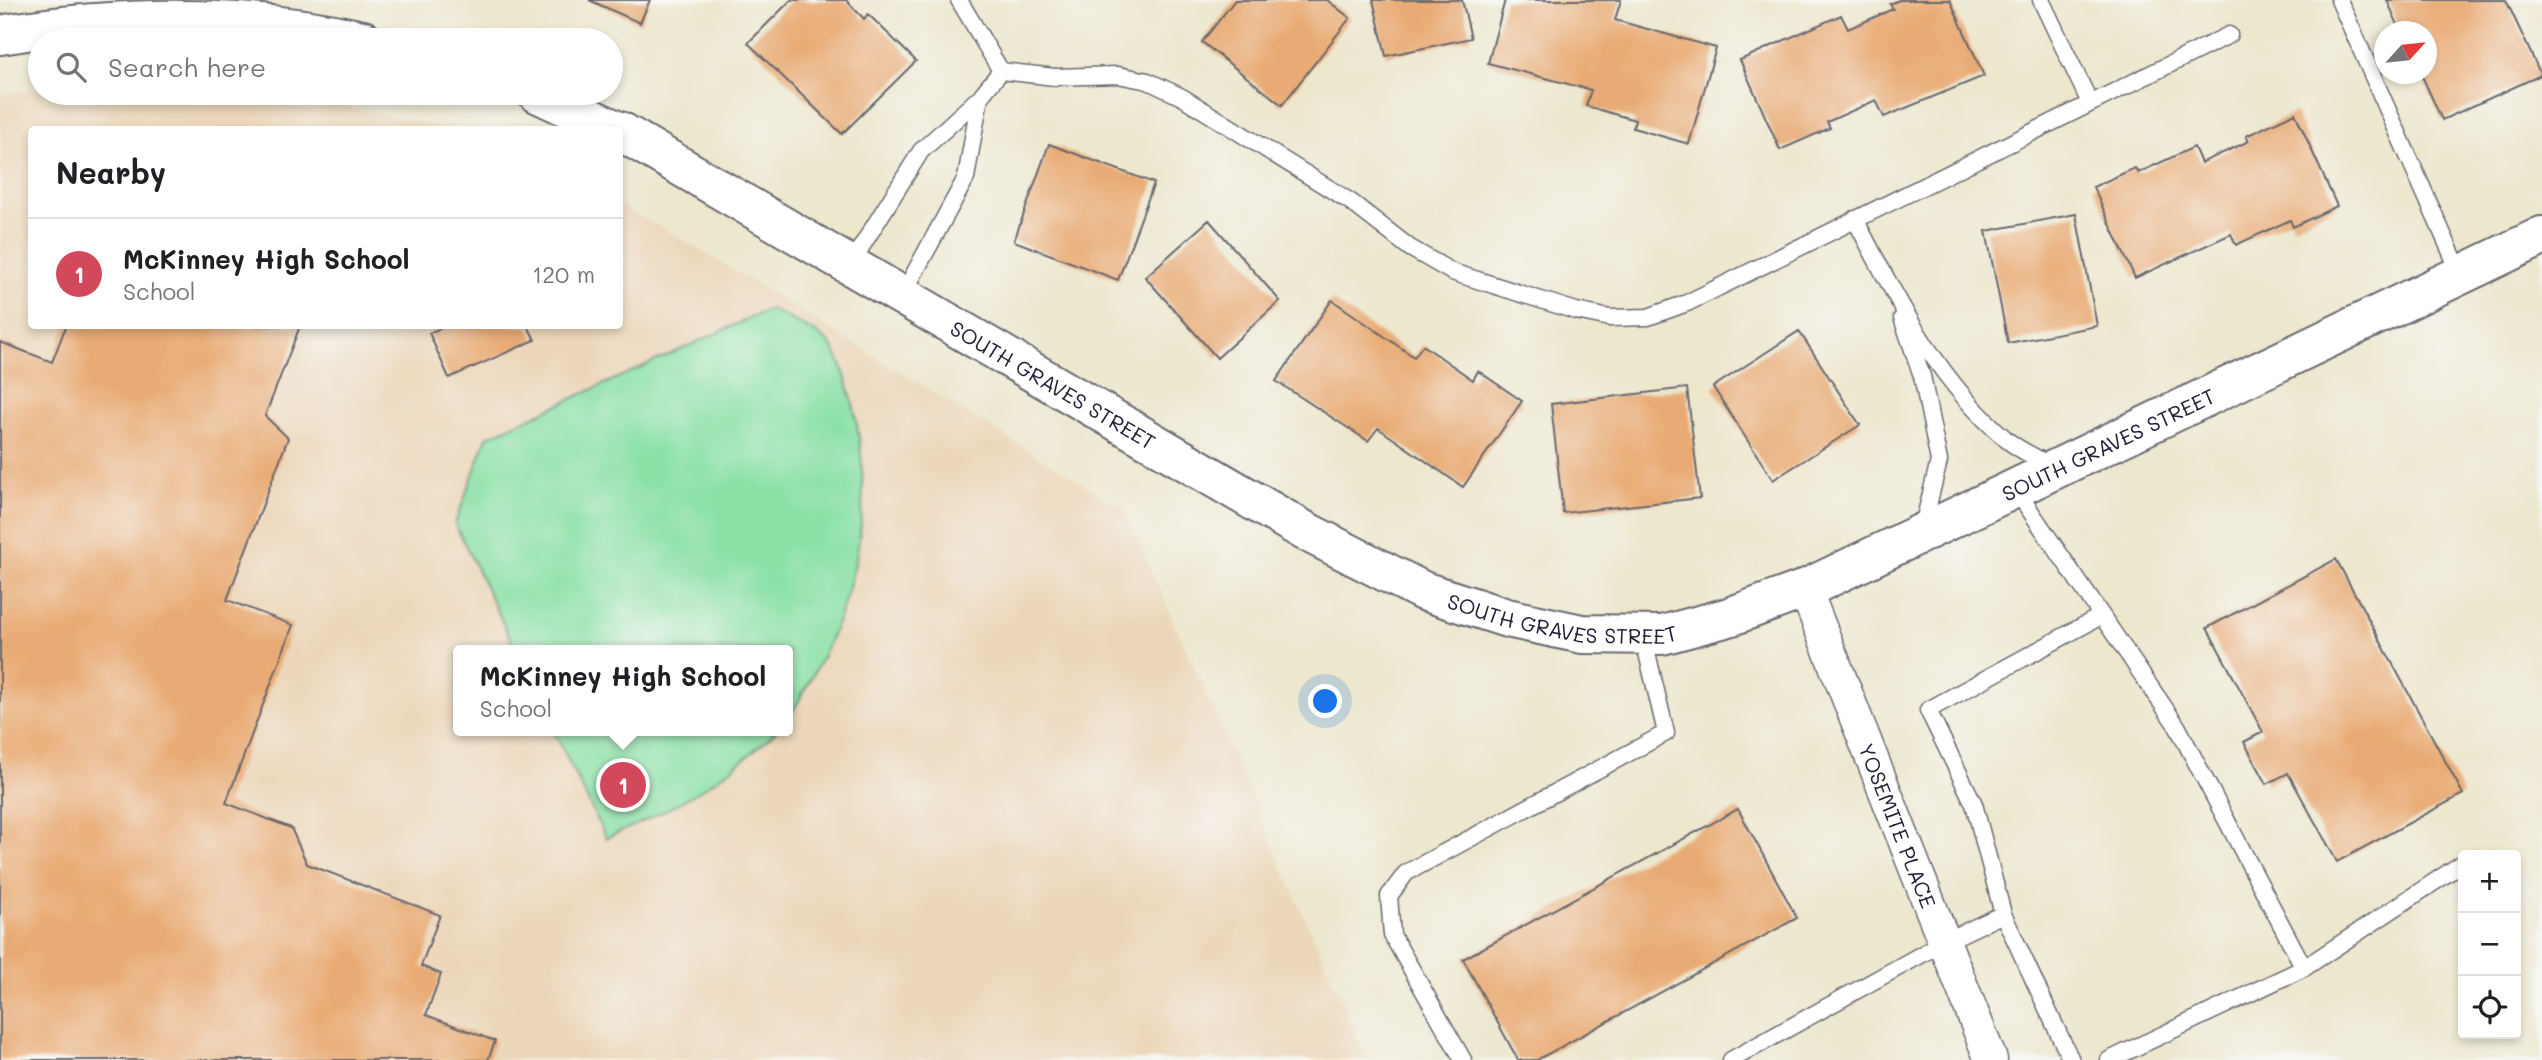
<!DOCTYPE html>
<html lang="en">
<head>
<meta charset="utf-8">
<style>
	:root { --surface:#fff; --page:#f2f2f2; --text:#202124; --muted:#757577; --line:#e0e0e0; --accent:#d1495b }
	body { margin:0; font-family:Mali,sans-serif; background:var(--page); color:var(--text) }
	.controls { position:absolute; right:21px; bottom:21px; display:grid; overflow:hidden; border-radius:7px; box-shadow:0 4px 10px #0003 }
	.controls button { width:63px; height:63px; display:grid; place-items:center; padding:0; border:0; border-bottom:2px solid var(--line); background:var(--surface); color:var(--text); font:35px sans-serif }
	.compass { position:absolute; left:2374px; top:21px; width:63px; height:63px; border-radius:50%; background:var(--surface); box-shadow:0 4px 10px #0003; rotate:63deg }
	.you { position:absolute; left:1326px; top:702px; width:24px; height:24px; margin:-18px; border:5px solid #fff; border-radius:50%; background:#1a73e8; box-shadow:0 0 0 10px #1a73e833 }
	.badge { display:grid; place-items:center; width:46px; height:46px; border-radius:50%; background:var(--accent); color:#fff; font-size:23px; font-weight:700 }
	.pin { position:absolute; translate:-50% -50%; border:4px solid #fff; box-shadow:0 2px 7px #0006 }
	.popup { position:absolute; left:453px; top:645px; width:340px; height:91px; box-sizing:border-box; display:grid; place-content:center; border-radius:7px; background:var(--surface); filter:drop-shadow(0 2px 5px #0005); font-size:23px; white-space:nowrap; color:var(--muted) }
	.popup b { font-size:26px; color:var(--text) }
	.popup::after { content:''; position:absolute; left:50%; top:100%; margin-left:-14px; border:14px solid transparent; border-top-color:var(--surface) }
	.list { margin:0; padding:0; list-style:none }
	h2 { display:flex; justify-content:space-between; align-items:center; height:91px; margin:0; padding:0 28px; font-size:30px }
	h2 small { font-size:23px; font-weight:400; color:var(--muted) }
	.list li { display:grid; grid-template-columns:46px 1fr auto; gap:21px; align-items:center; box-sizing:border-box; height:112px; padding:0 28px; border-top:2px solid var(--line) }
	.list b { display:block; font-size:26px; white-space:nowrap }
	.list p { margin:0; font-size:23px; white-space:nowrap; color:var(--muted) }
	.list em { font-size:23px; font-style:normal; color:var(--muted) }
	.icon { flex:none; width:38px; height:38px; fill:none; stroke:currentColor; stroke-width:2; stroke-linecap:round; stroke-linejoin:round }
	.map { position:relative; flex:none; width:2542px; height:1060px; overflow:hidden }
	.search { position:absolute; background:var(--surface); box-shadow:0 4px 10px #0003; left:28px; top:28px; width:595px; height:77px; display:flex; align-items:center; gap:18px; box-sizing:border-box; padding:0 24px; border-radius:38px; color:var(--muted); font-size:26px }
	.panel { position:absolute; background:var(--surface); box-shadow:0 4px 10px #0003; left:28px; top:126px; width:595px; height:203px; border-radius:7px }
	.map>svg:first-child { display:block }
	.built { fill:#ecd7ba; fill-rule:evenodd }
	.green { fill:#89e1a6; stroke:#568270; stroke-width:2 }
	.building { fill:#e9ab75 }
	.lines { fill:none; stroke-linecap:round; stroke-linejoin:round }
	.lane-casing { stroke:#69676e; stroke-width:19 }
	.street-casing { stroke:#69676e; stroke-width:35 }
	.secondary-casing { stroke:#69676e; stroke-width:42 }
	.lane { stroke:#fff; stroke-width:16 }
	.street { stroke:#fff; stroke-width:32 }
	.secondary { stroke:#fff; stroke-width:38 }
	.labels { text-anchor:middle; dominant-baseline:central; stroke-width:7; stroke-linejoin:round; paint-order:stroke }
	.street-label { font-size:21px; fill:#22223b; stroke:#f6f6f2 }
</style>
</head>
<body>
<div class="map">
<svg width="2542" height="1060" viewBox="0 0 2542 1060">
	<rect width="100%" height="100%" fill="#f6f6f2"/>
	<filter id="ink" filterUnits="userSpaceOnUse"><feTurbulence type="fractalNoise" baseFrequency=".0143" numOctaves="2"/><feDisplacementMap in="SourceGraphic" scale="14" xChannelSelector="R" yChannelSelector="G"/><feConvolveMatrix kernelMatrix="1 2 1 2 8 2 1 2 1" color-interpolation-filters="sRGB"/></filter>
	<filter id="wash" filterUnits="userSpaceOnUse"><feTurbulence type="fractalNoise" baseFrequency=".00686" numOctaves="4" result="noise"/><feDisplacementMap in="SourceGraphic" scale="28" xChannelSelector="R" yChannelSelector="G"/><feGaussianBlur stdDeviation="1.57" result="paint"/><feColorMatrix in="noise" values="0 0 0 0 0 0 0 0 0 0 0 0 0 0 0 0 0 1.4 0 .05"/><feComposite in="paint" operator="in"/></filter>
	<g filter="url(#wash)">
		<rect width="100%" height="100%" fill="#ece7cd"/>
		<path class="built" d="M40 90 291 93 444 129 32 130V326H620V205L712 257 1124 509 1368 1060H0V94ZM458 650H788V731H458Z"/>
		<path class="green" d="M770 309C784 317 820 332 830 344 843 360 854 405 857 425 876 536 846 625 788 719V650H516L455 524 487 437Z
			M554 731H776C721 782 675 809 606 838Z"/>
		<g id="blocks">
			<path class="building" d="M589 0H650L640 23Z
				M791 0H846L864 19 868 14 916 61 842 134 748 43Z
				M1235 0H1327L1350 18 1282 105 1202 42Z
				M1373 0H1462L1471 38 1386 56Z
				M1505 0H1621L1615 20 1716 48 1689 144 1633 128 1635 120 1586 106 1591 90 1488 63Z
				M1899 0H1950L1984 76 1884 117 1876 100 1827 122 1830 128 1780 150 1740 60 1841 15 1848 29 1893 9 1890 4Z
				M2387 0H2506L2541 75 2442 120 2421 74H2426V32H2401Z
				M2295 113 2337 206 2293 227 2290 220 2236 245 2231 234 2135 278 2093 187 2135 168 2138 173 2194 147 2201 163 2249 141 2246 136Z
				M1049 144 1154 183 1118 280 1014 241Z
				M2076 214 2097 326 2008 343 1986 231Z
				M1209 220 1280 301 1217 358 1145 277Z
				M1332 300 1414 357 1423 345 1473 380 1478 371 1522 401 1463 487 1378 428 1368 441 1276 381Z
				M66 326H300L265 416 288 438 227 600 293 625 226 803 291 828 307 864 440 915 421 966 441 974 426 1015 495 1041 488 1060H0V342L52 362Z
				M446 326H528L535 340 449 378 429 333Z
				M1799 331 1860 425 1773 480 1713 387Z
				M1687 388 1700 498 1563 513 1551 404Z
				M2336 559 2463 794 2337 862 2288 773 2267 784 2244 742 2263 732 2207 628Z
				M1738 809 1797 918 1537 1060H1518L1463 959Z"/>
		</g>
	</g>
	<g filter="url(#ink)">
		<use href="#blocks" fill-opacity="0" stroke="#69676e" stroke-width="2"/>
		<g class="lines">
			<g class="lane-casing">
				<path id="lane" d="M959 0 1001 71 1055 77 1118 75 1148 81 1182 97 1351 202 1410 248 1452 272 1576 311 1610 318 1648 317 1687 303 2229 35
					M2041 0 2090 103
					M2339 0 2461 275
					M1855 219C1896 298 1937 381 2007 440 2020 451 2038 458 2053 467
					M850 265 921 151 980 97 1001 71
					M902 296 966 178 980 97
					M1902 318 1922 376 1939 461 1922 530
					M2016 490 2177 726 2304 968 2109 1060
					M2003 914 1974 804 1928 710 2101 616
					M2304 968 2463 863
					M1463 1060 1392 935 1389 896 1406 873 1666 733 1643 636
					M1731 1060 1944 942 2003 914 2071 1060"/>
			</g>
			<g class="street-casing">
				<g id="street">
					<path id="s1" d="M1805 589 1991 1060"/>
				</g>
			</g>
			<g class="secondary-casing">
				<g id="secondary">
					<path d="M0 35C117 15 247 13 363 40"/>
					<path d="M537 93 616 130"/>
					<path id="s2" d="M620 131 1305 531 1423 591 1507 618 1582 634 1662 635 1729 617 1805 589 2542 236"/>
				</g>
			</g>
			<use href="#lane" class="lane"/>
			<use href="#street" class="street"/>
			<use href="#secondary" class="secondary"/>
		</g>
	</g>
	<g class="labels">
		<g class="street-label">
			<text stroke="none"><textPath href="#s2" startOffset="502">SOUTH GRAVES STREET</textPath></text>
			<text stroke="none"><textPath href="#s2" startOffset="1657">SOUTH GRAVES STREET</textPath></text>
			<text stroke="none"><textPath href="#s2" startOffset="1069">SOUTH GRAVES STREET</textPath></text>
			<text stroke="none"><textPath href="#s1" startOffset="254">YOSEMITE PLACE</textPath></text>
		</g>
	</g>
</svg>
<div class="controls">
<button>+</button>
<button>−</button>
<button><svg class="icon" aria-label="locate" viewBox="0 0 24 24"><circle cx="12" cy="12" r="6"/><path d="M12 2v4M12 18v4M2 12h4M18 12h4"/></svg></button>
</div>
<svg class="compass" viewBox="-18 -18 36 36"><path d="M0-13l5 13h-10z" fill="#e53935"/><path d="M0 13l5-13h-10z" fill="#757577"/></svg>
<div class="you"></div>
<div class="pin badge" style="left:623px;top:785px">1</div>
<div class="popup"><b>McKinney High School</b>School</div>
<div class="search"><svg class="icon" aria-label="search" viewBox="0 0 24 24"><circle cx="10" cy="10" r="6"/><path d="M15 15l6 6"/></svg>Search here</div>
<section class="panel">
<h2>Nearby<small></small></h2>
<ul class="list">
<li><span class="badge">1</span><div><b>McKinney High School</b><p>School</p></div><em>120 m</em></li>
</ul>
</section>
</div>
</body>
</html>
